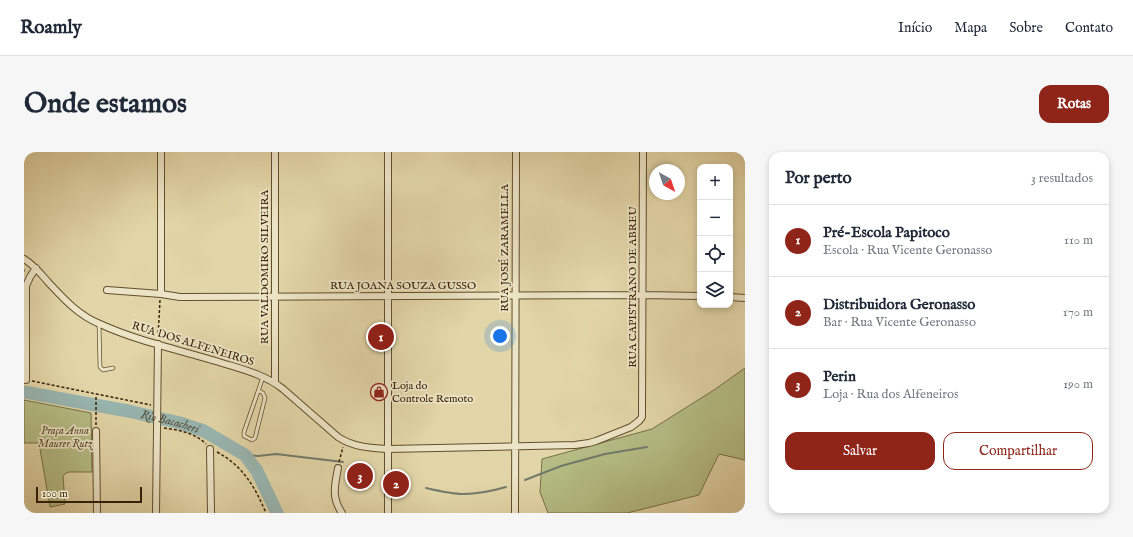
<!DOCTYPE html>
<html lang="pt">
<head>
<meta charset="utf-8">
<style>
	:root { --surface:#fff; --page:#f6f6f7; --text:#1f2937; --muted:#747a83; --line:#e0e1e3; --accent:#8f2418 }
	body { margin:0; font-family:"IM FELL English",serif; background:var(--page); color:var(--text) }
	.controls { position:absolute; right:12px; top:12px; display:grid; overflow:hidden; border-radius:8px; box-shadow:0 2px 6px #0003 }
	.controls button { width:36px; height:36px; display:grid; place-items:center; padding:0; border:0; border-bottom:1px solid var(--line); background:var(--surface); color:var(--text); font:20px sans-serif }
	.compass { position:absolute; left:625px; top:12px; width:36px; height:36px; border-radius:50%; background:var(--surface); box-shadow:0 2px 6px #0003; rotate:140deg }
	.scale { position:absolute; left:12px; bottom:10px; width:106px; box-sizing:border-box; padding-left:4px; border:2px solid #382206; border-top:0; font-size:11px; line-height:14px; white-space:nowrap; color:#382206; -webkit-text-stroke:3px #ece4c6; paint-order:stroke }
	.you { position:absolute; left:476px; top:184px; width:14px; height:14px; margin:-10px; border:3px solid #fff; border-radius:50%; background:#1a73e8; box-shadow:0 0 0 6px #1a73e833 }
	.badge { display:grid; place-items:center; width:26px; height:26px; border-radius:50%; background:var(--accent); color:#fff; font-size:13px; font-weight:700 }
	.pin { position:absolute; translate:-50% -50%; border:2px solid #fff; box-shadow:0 1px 4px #0006 }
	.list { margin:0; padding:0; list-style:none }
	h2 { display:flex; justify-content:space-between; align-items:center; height:52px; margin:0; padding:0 16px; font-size:17px }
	h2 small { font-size:13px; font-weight:400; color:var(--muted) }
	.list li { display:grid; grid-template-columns:26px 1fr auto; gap:12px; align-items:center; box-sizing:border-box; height:72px; padding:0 16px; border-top:1px solid var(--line) }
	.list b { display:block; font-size:15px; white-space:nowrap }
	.list p { margin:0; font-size:13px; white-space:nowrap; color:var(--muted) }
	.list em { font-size:13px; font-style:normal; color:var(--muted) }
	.actions { display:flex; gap:8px; padding:12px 16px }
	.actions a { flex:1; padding:9px 0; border:1px solid var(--accent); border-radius:12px; text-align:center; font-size:14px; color:var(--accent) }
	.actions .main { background:var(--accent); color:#fff }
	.icon { flex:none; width:22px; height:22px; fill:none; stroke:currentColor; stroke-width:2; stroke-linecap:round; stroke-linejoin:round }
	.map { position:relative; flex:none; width:721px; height:361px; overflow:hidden; border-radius:12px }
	header { display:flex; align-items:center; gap:24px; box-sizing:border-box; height:56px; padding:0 20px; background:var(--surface); border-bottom:1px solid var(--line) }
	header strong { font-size:19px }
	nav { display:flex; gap:22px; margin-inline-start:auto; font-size:14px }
	.intro { display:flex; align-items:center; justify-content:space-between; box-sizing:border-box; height:96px; padding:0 24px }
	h1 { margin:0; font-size:28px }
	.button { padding:10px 18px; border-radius:12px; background:var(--accent); color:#fff; font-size:14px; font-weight:700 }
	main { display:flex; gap:24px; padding:0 24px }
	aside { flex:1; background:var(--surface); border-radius:12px; box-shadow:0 2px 6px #0003 }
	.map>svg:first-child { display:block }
	.green { fill:#b5bd85; stroke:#767046 }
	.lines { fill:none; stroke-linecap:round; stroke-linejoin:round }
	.stream { stroke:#727b6d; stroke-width:2 }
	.river { stroke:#98b6b1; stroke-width:13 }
	.lane-casing { stroke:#624f2e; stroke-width:4.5 }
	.street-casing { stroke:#624f2e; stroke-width:8 }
	.path { stroke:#382206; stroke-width:1.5; stroke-dasharray:3 2; stroke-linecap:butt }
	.lane { stroke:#ece4c6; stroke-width:3 }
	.street { stroke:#ece4c6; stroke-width:6 }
	.labels { text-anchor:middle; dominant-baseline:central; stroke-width:3.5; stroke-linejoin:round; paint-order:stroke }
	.street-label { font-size:11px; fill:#382206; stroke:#ece4c6 }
	.poi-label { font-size:11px; fill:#382206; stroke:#ece4c6; text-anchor:start }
	.park-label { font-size:11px; font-style:italic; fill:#574926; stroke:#ece4c6 }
	.water-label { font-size:12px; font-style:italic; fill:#554e39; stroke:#ece4c6 }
</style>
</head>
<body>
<header>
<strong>Roamly</strong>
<nav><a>Início</a><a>Mapa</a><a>Sobre</a><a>Contato</a></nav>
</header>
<div class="intro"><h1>Onde estamos</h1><a class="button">Rotas</a></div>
<main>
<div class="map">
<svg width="721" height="361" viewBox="0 0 721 361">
	<rect width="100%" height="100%" fill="#e2d5a7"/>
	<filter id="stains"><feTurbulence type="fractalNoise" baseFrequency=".005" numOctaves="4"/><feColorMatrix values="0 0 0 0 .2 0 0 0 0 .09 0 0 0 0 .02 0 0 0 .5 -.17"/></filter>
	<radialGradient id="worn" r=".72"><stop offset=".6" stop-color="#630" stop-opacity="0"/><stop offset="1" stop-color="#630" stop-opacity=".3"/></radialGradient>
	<path class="green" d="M721 216V308L695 302 675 343 603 361H524L516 340 518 307 628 277 690 238Z
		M0 248 67 261 68 320H45L42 321 39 324 41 352 26 355 15 291H0Z"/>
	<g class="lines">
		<path class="stream" d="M0 119V118
			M221 303 234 304 252 302 319 310
			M501 328 537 314 581 302 623 295
			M402 336C415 339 428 342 440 342 454 342 468 339 482 335"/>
		<path class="river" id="s1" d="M0 240 104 259 156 271 180 279 221 303 233 319 253 361"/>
		<g class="lane-casing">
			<path id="lane" d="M75 172 76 215 79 218 89 216
				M235 239 239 241 241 246 231 286 228 288 220 284V280L239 225"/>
		</g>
		<g class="street-casing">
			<path id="street" d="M137 0V142
				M0 107C10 113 17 122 24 130 40 147 54 163 76 172 113 189 156 198 195 210 217 217 240 222 259 237L314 285C329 295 346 296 364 297L551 293 565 291 572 289 607 275 615 269 618 265V259L619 0
				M83 138 137 142 156 145 619 143 676 144
				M706 145 721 146
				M2 228V134L6 125 12 116
				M251 230V0
				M72 279 73 361
				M186 297 187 361
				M314 316C311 333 307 345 318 361
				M132 361 134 192
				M364 361V0
				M491 361 492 0"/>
		</g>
		<path class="path" d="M134 186 136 148
			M8 229 127 253
			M72 273V243
			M140 276C155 278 171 281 182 292
			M193 300C219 314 231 335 242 361
			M315 310 319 295"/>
		<use href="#lane" class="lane"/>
		<use href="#street" class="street"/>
	</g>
	<defs>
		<g id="shop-ring" transform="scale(0.9)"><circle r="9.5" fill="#ece4c6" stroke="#8f2418" stroke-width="1.5"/><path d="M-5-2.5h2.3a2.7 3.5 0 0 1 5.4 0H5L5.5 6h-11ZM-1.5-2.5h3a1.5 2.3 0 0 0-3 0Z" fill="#8f2418"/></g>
	</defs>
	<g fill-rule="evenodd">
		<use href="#shop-ring" x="355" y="240"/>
	</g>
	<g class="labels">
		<g class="street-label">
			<text transform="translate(481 96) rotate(-90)">RUA JOSÉ ZARAMELLA</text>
			<text transform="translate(241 115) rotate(-90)">RUA VALDOMIRO SILVEIRA</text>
			<text x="379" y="134">RUA JOANA SOUZA GUSSO</text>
			<text transform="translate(609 135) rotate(-90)">RUA CAPISTRANO DE ABREU</text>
			<text transform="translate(169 192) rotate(17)">RUA DOS ALFENEIROS</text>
		</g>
		<g class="poi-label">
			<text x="368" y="234">Loja do<tspan x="368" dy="13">Controle Remoto</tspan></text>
		</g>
		<g class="park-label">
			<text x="41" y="279">Praça Anna<tspan x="41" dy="13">Maurer Rutz</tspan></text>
		</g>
		<g class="water-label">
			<text stroke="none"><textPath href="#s1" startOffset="149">Rio Bacacheri</textPath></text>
		</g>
	</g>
	<rect width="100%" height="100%" filter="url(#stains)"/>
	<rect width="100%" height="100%" fill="url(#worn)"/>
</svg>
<div class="controls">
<button>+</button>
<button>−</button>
<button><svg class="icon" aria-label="locate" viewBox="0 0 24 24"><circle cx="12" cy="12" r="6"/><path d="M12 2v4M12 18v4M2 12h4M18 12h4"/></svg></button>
<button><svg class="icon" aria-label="layers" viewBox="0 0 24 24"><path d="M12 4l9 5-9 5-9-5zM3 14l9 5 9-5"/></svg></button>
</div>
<svg class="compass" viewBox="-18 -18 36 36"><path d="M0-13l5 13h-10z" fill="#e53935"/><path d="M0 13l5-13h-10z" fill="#747a83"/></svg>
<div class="scale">100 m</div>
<div class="you"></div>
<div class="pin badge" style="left:357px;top:185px">1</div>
<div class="pin badge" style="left:372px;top:332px">2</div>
<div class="pin badge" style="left:336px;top:324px">3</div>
</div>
<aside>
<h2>Por perto<small>3 resultados</small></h2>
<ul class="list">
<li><span class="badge">1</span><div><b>Pré-Escola Papitoco</b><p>Escola · Rua Vicente Geronasso</p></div><em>110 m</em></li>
<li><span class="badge">2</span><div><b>Distribuidora Geronasso</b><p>Bar · Rua Vicente Geronasso</p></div><em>170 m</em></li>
<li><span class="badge">3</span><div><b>Perin</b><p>Loja · Rua dos Alfeneiros</p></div><em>190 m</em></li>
</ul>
<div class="actions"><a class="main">Salvar</a><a>Compartilhar</a></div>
</aside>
</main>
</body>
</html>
